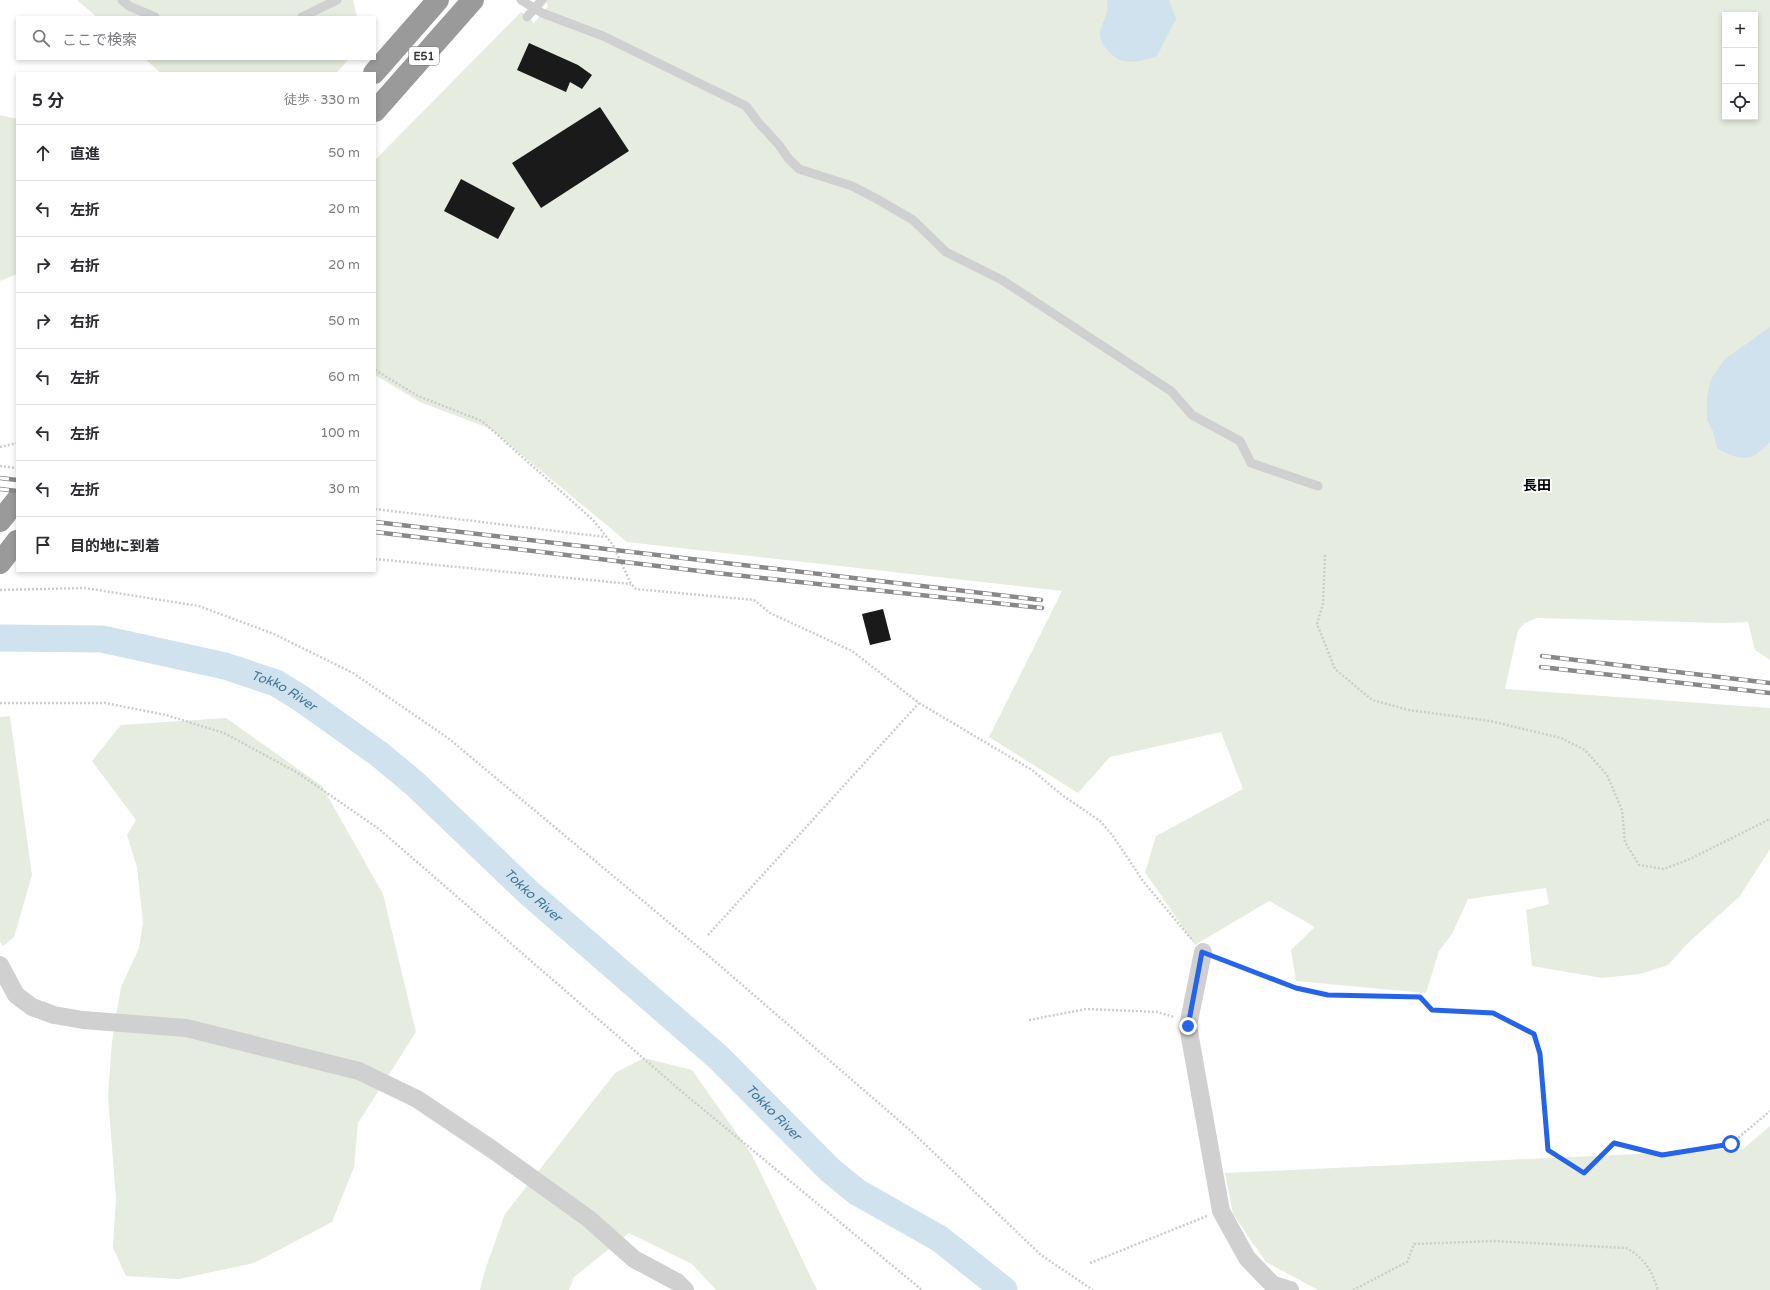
<!DOCTYPE html>
<html lang="ja">
<head>
<meta charset="utf-8">
<style>
	:root { --surface:#fff; --page:#f7f7f7; --text:#2b2b33; --muted:#7c7c81; --line:#e1e1e2 }
	body { margin:0; font-family:"Varela Round","Noto Sans JP",sans-serif; background:var(--page); color:var(--text) }
	.controls { position:absolute; right:12px; top:12px; display:grid; overflow:hidden; border-radius:0px; box-shadow:0 2px 6px #0003 }
	.controls button { width:36px; height:36px; display:grid; place-items:center; padding:0; border:0; border-bottom:1px solid var(--line); background:var(--surface); color:var(--text); font:20px sans-serif }
	.stop { position:absolute; width:12px; height:12px; margin:-9px; border:3px solid #2563eb; border-radius:50%; background:#fff }
	.stop.end { background:#2563eb; border-color:#fff; box-shadow:0 1px 4px #0008 }
	.list { margin:0; padding:0; list-style:none }
	h2 { display:flex; justify-content:space-between; align-items:center; height:52px; margin:0; padding:0 16px; font-size:17px }
	h2 small { font-size:13px; font-weight:400; color:var(--muted) }
	.list li { display:grid; grid-template-columns:26px 1fr auto; gap:12px; align-items:center; box-sizing:border-box; height:56px; padding:0 16px; border-top:1px solid var(--line) }
	.list b { display:block; font-size:15px; white-space:nowrap }
	.list em { font-size:13px; font-style:normal; color:var(--muted) }
	.icon { flex:none; width:22px; height:22px; fill:none; stroke:currentColor; stroke-width:2; stroke-linecap:round; stroke-linejoin:round }
	.map { position:relative; flex:none; width:1770px; height:1290px; overflow:hidden }
	.search { position:absolute; background:var(--surface); box-shadow:0 2px 6px #0003; left:16px; top:16px; width:360px; height:44px; display:flex; align-items:center; gap:10px; box-sizing:border-box; padding:0 14px; border-radius:0px; color:var(--muted); font-size:15px }
	.panel { position:absolute; background:var(--surface); box-shadow:0 2px 6px #0003; left:16px; top:72px; width:360px; height:500px; border-radius:0px }
	.map>svg:first-child { display:block }
	.green { fill:#e6ecdf; fill-rule:evenodd }
	.water { fill:#cfe2ee }
	.lines { fill:none; stroke-linecap:round; stroke-linejoin:round }
	.river { stroke:#cfe2ee; stroke-width:27 }
	.building { fill:#1a1a1a }
	.path { stroke:#cdcdcd; stroke-width:2.5; stroke-dasharray:2 2; stroke-linecap:butt }
	.service { stroke:#d0d0d0; stroke-width:9 }
	.minor { stroke:#d0d0d0; stroke-width:18 }
	.motorway { stroke:#9a9a9a; stroke-width:22 }
	.rail-casing { stroke:#888; stroke-width:4.5 }
	.rail { stroke:#fff; stroke-width:3; stroke-dasharray:9; stroke-linecap:butt }
	.route { stroke:#2563eb; stroke-width:5 }
	.labels { text-anchor:middle; dominant-baseline:central; stroke-width:4; stroke-linejoin:round; paint-order:stroke }
	.shield { fill:#fff; stroke:#707070; stroke-width:1 }
	.shield-label { font-size:11px; font-weight:bold; fill:#333 }
	.water-label { font-size:13px; font-style:italic; fill:#3f7597; stroke:#fff }
	.quarter-label { font-size:14px; font-weight:bold; fill:#000; stroke:#fff }
</style>
</head>
<body>
<div class="map">
<svg width="1770" height="1290" viewBox="0 0 1770 1290">
	<rect width="100%" height="100%" fill="#fff"/>
	<path class="green" d="M77 0H353L357 17H97Z
		M544 0H1770V660L1755 650 1748 622 1722 623 1537 618 1525 623 1518 630 1505 689 1770 708V849L1740 896 1688 943 1668 965 1640 974 1602 978 1532 966 1526 910 1549 904 1546 888 1468 899 1452 934 1439 951 1426 993 1296 981 1291 950 1315 927 1269 901 1195 945 1145 872 1156 836 1243 789 1221 732 1110 757 1078 793 989 737 1062 591 627 542 491 429 420 402 375 375V160L521 12 534 23 548 6ZM1725 15H1755V117H1725Z
		M145 59H349L336 73H161Z
		M0 115 17 119V274L0 281Z
		M10 716 32 875 14 937 3 946 0 941V717Z
		M226 718 322 786 383 894 416 1032 358 1123 354 1167 332 1222 254 1263 179 1279 126 1276 113 1248 116 1199 108 1096 112 1042 121 987 139 948 143 923 137 867 127 835 136 820 92 761 121 725Z
		M644 1058 692 1070 752 1155 817 1290H716L692 1264 629 1233 574 1277 569 1290H480L485 1270 505 1214 615 1073Z
		M1770 1126V1290H1318L1266 1262 1233 1214 1225 1173 1743 1149Z"/>
	<path class="water" d="M1107 0H1169L1176 19 1157 56C1137 63 1119 67 1105 47 1102 44 1100 38 1100 33 1102 22 1110 12 1107 0Z
		M1770 327V442C1765 446 1759 453 1753 456 1741 461 1726 454 1717 448L1713 431 1707 420V397L1711 379 1725 359Z"/>
	<g class="lines">
		<path class="river" id="s1" d="M0 638 102 639 225 666 276 683 302 699 379 754 414 783 528 892 718 1057 830 1170 857 1192 940 1239 1004 1290"/>
	</g>
	<path class="building" d="M529 43 578 65 592 75 582 89 570 82 566 92 517 70Z
		M600 107 629 151 541 208 512 163Z
		M461 179 515 208 498 239 444 211Z
		M883 609 891 640 870 645 862 614Z"/>
	<g class="lines">
		<path class="path" d="M375 370 418 396 482 421 593 520 613 545 631 584 636 589 754 600 770 613 852 651 919 703 1032 770 1062 795 1100 821 1113 836 1143 881 1193 941
			M0 447 17 443
			M0 466 17 468
			M375 509 605 537
			M1325 555 1323 604 1317 624 1335 669 1372 700 1409 710 1490 721 1561 738 1585 750 1607 775 1622 810 1625 842 1639 865 1664 869 1690 859 1770 819
			M375 559 631 584
			M0 590 85 588 199 606 274 634 353 673 448 738 703 951 911 1131 1041 1255 1093 1290
			M0 703H105L166 715 224 733 298 773 379 829 681 1091 922 1290
			M708 935 919 703
			M1218 958 1296 988 1328 995 1420 997 1432 1009 1493 1013 1534 1034 1540 1054 1548 1150 1584 1173 1614 1143 1662 1155 1731 1144 1770 1111
			M1029 1020 1086 1009 1157 1012 1174 1017
			M1090 1263 1207 1216
			M1353 1290 1407 1262 1414 1244 1494 1241 1626 1248C1644 1257 1652 1271 1658 1290"/>
		<path class="service" d="M122 0 129 6 155 17
			M521 0 542 13 603 36 746 106 758 122 779 145 788 158 799 169 852 186 877 199 913 220 946 252 1002 280 1171 391 1192 415 1240 441 1251 463 1318 486
			M302 17 337 0
			M527 17 542 0"/>
		<path class="minor" d="M1203 952 1188 1026 1221 1211 1247 1258 1273 1285 1290 1290
			M0 965 16 995 32 1007 54 1015 83 1020 186 1028 359 1071 417 1099 493 1150 589 1219 634 1259 677 1282 685 1290"/>
		<path class="motorway" d="M374 73 438 0
			M375 111 473 0
			M0 521 17 500
			M0 563 17 541"/>
		<g class="rail-casing">
			<path id="rail" d="M0 478 17 480
				M0 489 17 491
				M375 522 1041 600
				M375 532 716 573 1042 608
				M1542 656 1770 683
				M1541 667 1770 693"/>
		</g>
		<use href="#rail" class="rail"/>
	</g>
	<g class="lines">
		<path class="route" d="M1188 1026 1202 952 1296 988 1328 995 1420 997 1432 1010 1493 1013 1534 1034 1540 1054 1548 1150 1584 1173 1614 1143 1662 1155 1731 1144"/>
	</g>
	<g class="labels">
		<rect class="shield" x="409" y="47" width="30" height="18" rx="3"/>
		<g class="shield-label">
			<text x="424" y="56">E51</text>
		</g>
		<g class="water-label">
			<text stroke="none"><textPath href="#s1" startOffset="292">Tokko River</textPath></text>
			<text stroke="none"><textPath href="#s1" startOffset="616">Tokko River</textPath></text>
			<text stroke="none"><textPath href="#s1" startOffset="940">Tokko River</textPath></text>
		</g>
		<g class="quarter-label">
			<text x="1537" y="485">長田</text>
		</g>
	</g>
</svg>
<div class="controls">
<button>+</button>
<button>−</button>
<button><svg class="icon" aria-label="locate" viewBox="0 0 24 24"><circle cx="12" cy="12" r="6"/><path d="M12 2v4M12 18v4M2 12h4M18 12h4"/></svg></button>
</div>
<div class="stop" style="left:1731px;top:1144px"></div>
<div class="stop end" style="left:1188px;top:1026px"></div>
<div class="search"><svg class="icon" aria-label="search" viewBox="0 0 24 24"><circle cx="10" cy="10" r="6"/><path d="M15 15l6 6"/></svg>ここで検索</div>
<section class="panel">
<h2>5 分<small>徒歩 · 330 m</small></h2>
<ul class="list">
<li><svg class="icon" aria-label="ahead" viewBox="0 0 24 24"><path d="M12 20V5M6 11l6-6 6 6"/></svg><div><b>直進</b></div><em>50 m</em></li>
<li><svg class="icon" aria-label="left" viewBox="0 0 24 24"><path d="M17 20v-9H6M10 6l-5 5 5 5"/></svg><div><b>左折</b></div><em>20 m</em></li>
<li><svg class="icon" aria-label="right" viewBox="0 0 24 24"><path d="M7 20v-9h11M14 6l5 5-5 5"/></svg><div><b>右折</b></div><em>20 m</em></li>
<li><svg class="icon" aria-label="right" viewBox="0 0 24 24"><path d="M7 20v-9h11M14 6l5 5-5 5"/></svg><div><b>右折</b></div><em>50 m</em></li>
<li><svg class="icon" aria-label="left" viewBox="0 0 24 24"><path d="M17 20v-9H6M10 6l-5 5 5 5"/></svg><div><b>左折</b></div><em>60 m</em></li>
<li><svg class="icon" aria-label="left" viewBox="0 0 24 24"><path d="M17 20v-9H6M10 6l-5 5 5 5"/></svg><div><b>左折</b></div><em>100 m</em></li>
<li><svg class="icon" aria-label="left" viewBox="0 0 24 24"><path d="M17 20v-9H6M10 6l-5 5 5 5"/></svg><div><b>左折</b></div><em>30 m</em></li>
<li><svg class="icon" aria-label="arrive" viewBox="0 0 24 24"><path d="M6 21V4h12l-3 4 3 4H6"/></svg><div><b>目的地に到着</b></div></li>
</ul>
</section>
</div>
</body>
</html>
